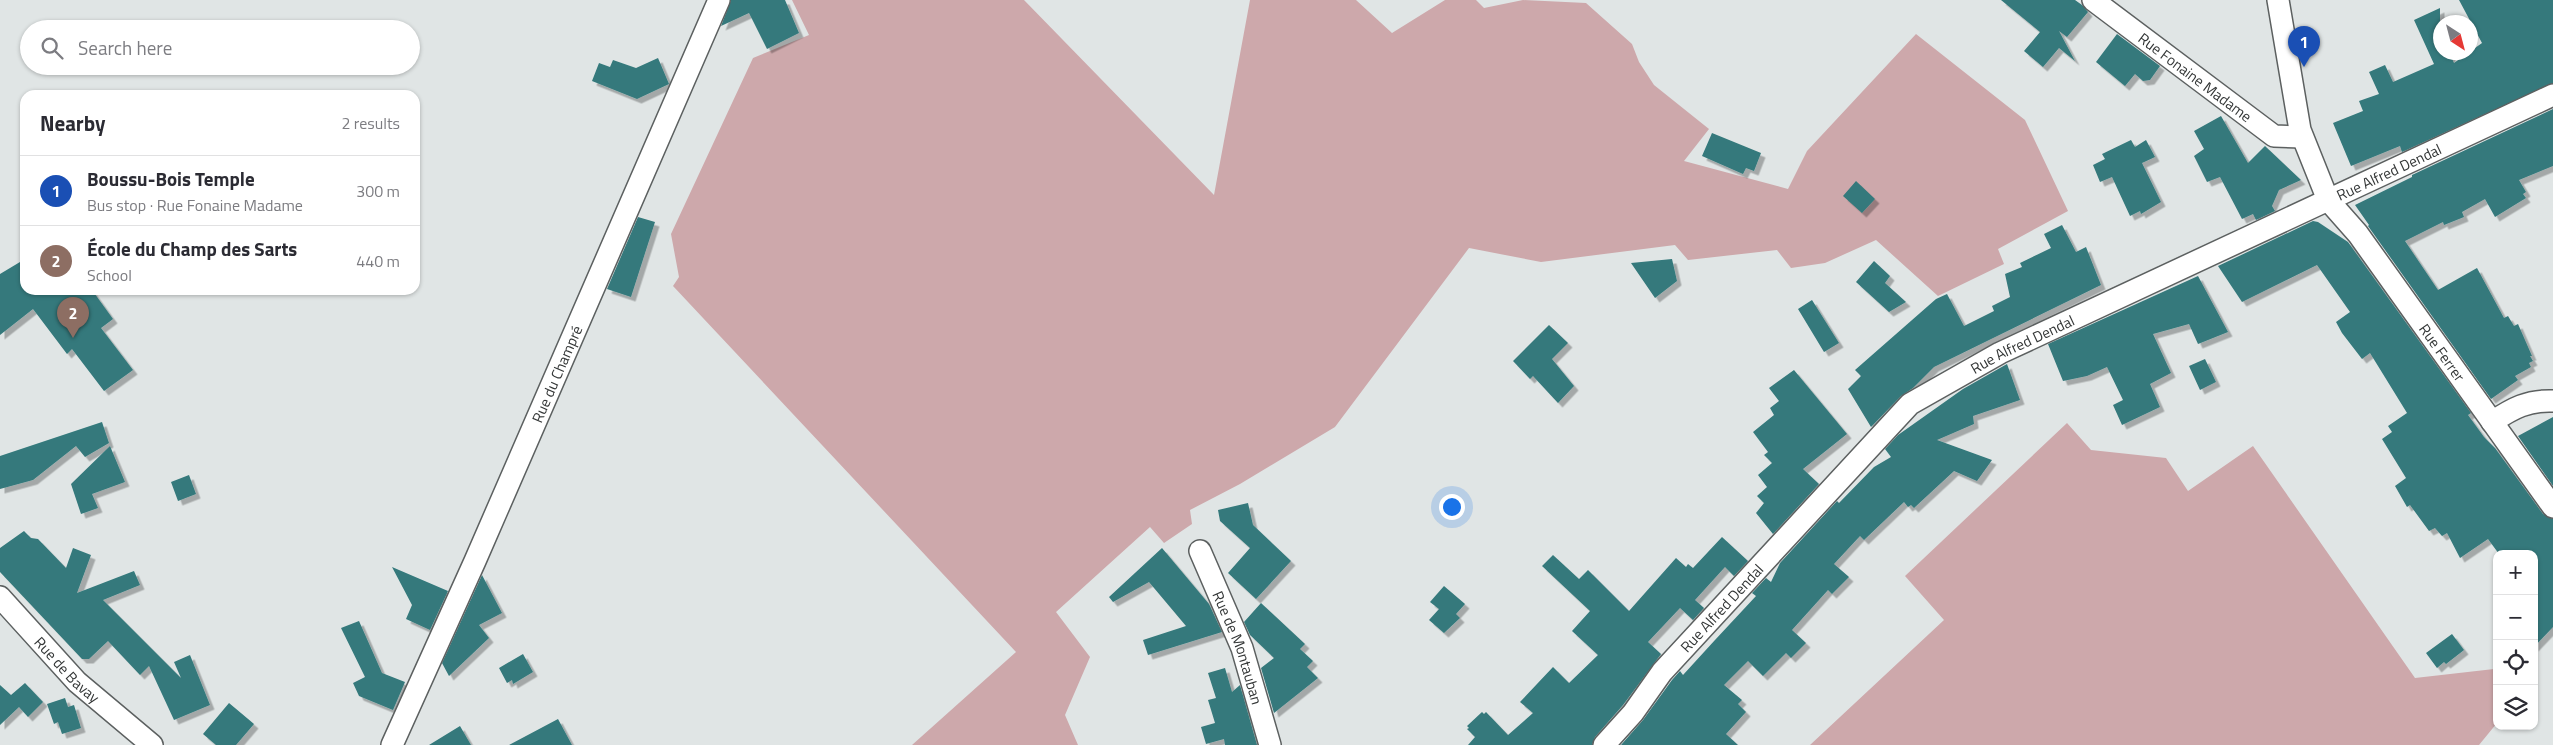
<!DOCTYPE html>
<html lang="en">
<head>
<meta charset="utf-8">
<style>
	:root { --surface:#fff; --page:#f2f2f3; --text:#2b2b33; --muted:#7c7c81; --line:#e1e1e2; --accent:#d93025 }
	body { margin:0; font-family:"Titillium Web",sans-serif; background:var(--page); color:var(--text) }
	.controls { position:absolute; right:15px; bottom:15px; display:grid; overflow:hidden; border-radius:10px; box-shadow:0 1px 4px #0004 }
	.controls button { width:45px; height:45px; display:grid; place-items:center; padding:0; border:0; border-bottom:1px solid var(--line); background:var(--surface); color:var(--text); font:25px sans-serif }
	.compass { position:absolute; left:2433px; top:15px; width:45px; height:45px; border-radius:50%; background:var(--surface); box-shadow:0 1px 4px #0004; rotate:144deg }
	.you { position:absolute; left:1451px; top:506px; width:18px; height:18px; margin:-12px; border:4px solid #fff; border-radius:50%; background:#1a73e8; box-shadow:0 0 0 8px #1a73e833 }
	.badge { display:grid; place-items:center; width:32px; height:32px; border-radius:50%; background:var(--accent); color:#fff; font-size:16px; font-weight:700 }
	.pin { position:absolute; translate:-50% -41px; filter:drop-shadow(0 1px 2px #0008) }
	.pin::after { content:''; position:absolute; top:26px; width:18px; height:15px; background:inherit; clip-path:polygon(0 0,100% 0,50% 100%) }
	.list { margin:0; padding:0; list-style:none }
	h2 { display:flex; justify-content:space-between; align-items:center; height:65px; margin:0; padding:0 20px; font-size:21px }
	h2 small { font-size:16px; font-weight:400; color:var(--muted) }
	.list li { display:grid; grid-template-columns:32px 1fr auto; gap:15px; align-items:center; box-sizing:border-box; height:70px; padding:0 20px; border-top:1px solid var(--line) }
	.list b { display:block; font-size:19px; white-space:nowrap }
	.list p { margin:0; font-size:16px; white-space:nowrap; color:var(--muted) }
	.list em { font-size:16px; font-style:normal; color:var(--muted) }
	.icon { flex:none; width:28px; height:28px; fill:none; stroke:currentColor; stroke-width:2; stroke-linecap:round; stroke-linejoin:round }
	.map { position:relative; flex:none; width:2553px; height:745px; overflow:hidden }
	.search { position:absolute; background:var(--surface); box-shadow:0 1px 4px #0004; left:20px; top:20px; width:400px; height:55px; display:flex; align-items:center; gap:12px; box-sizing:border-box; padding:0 18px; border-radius:28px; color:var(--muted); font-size:19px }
	.panel { position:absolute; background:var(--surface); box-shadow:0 1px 4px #0004; left:20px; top:90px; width:400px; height:205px; border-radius:15px }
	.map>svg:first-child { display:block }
	.green { fill:#cda8ab }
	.building { fill:#34797b; filter:url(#shadow) }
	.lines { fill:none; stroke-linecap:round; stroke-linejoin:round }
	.street-casing { stroke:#5c6060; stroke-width:24 }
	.street { stroke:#fff; stroke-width:21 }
	.labels { text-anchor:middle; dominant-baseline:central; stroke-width:5; stroke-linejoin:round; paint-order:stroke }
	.street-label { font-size:15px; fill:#333636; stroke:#fff }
</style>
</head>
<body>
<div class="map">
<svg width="2553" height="745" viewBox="0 0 2553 745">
	<defs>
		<filter id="shadow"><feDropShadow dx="4.5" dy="4.5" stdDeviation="0" flood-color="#0004"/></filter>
	</defs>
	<rect width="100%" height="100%" fill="#e0e5e5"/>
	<path class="green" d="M792 0H1024L1214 195 1250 0H1356L1392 33 1445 0H1476L1484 8 1523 0 1586 3 1632 44 1639 62 1654 85 1709 129 1684 161 1788 189 1807 151 1916 34 2025 120 2068 211 1998 249 2004 264 1938 296 1876 240 1825 263 1791 268 1777 250 1688 260 1675 245 1541 262 1469 248 1335 427 1240 484 1190 510 1192 524 1164 543 1150 527 1056 612 1090 657 1065 715 1078 745H912L1016 652 673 286 679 277 671 234 753 58 809 35Z
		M2067 423 2091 450 2166 458 2188 491 2253 446 2415 678 2494 669 2497 672V723L2479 745H1810L1944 620 1905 576Z"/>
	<path class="building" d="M731 0H785L799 33 767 49 749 13 721 26Z
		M2001 0H2075L2082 5 2088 12 2067 37 2059 31 2075 61 2059 48 2043 67 2024 51 2040 32Z
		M2459 0H2553V83L2402 152 2400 146 2351 166 2333 123 2363 111 2359 101 2379 94 2369 72 2385 65 2393 82 2434 64 2414 20 2440 8V52H2449L2454 63 2482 43Z
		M2117 34 2160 66 2150 80 2143 81 2135 74 2125 86 2096 62Z
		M658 58 669 84 637 99 592 81 599 63 610 67 613 60 636 68Z
		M2553 109V166L2519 180 2526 192 2523 194 2526 198 2495 217 2485 199 2462 212 2464 217 2444 225 2443 222 2405 241 2438 290 2477 268 2504 318 2508 316 2514 326 2518 324 2532 356H2530L2533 361 2529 363 2531 367 2515 376 2518 380 2491 399 2368 226 2369 225 2355 205 2412 177V175Z
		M2221 116 2248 163 2265 146 2301 180 2279 190 2272 206 2275 211 2256 220 2253 214 2242 219 2220 177 2207 182 2194 156 2204 149 2194 131Z
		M1712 133 1761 153 1754 171 1746 168 1743 174 1702 156Z
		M2131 140 2135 147 2146 140 2155 157 2142 163 2161 202 2141 214 2140 211 2130 216 2112 177 2100 182 2093 165 2105 159 2102 154Z
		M1856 181 1875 199 1862 213 1843 196Z
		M638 217 655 222 631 297 607 289Z
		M2313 221 2318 222 2348 242 2471 413 2468 415 2484 437 2495 448 2543 514 2553 519V627L2534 647V554H2499L2488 539 2460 558 2447 533 2442 536 2435 528 2429 531 2410 505 2407 507 2395 486 2406 478 2382 439 2392 432 2388 426 2407 413 2370 353 2362 359 2342 333 2336 322 2350 312 2317 265 2242 302 2218 266Z
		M2062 225 2076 252 2086 247 2101 285 1934 367 1913 388 1901 396 1871 427 1848 389 1861 376 1855 370 1936 299 1947 294 1964 326 1994 311 1992 306 2010 297 2005 274 2022 267 2020 263 2051 248 2044 234Z
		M25 259V290H92L113 319 101 328 133 370 104 391 72 349 67 354 33 309 0 335V274Z
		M1672 259 1677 281 1655 298 1631 263Z
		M1874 261 1890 276 1885 283 1906 302 1889 312 1856 282Z
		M2198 276 2228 332 2198 344 2189 324 2153 334 2171 373 2150 384 2160 407 2122 425 2113 405 2123 400 2107 367 2087 376 2063 381 2048 344Z
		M1812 300 1839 343 1824 352 1798 309Z
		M1549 325 1568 343 1552 359 1574 386 1558 403 1533 376 1530 379 1513 361Z
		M2205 359 2216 382 2200 390 2189 366Z
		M2007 364 2020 400 1973 416 1974 424 1937 440 1992 460 1977 481 1954 471 1914 508 1911 505 1908 507 1904 502 1864 540 1860 536 1834 564 1849 577 1832 594 1828 590 1792 630 1806 643 1791 658 1786 653 1763 676 1748 661 1724 685 1742 700 1738 704 1746 712 1726 734 1738 745H1621L1643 720 1672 680 1680 671 1683 675 1715 640 1756 596 1752 593 1766 578 1771 582 1780 563 1837 501 1839 503 1874 467 1891 457 1885 449 1898 435 1963 389Z
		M1794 370 1847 434 1803 469 1819 484 1773 534 1756 513 1764 503 1757 496 1767 487 1758 475 1772 463 1764 455 1768 452 1753 432 1774 415 1770 408 1779 401 1769 388Z
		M2553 417V486L2518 436Z
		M102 422 109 443 85 457 76 446 33 480 0 489V456Z
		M110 446 125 482 92 494 98 508 81 514 71 484Z
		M189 475 196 494 178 501 171 482Z
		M1248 503 1253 525 1291 561 1256 599 1228 573 1250 548 1220 521 1218 510Z
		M24 531 31 538 38 539 66 568 73 548 91 555 77 593 134 571 140 585 103 600 181 678 174 662 190 655 210 705 174 720 149 666 140 675 108 641 89 659H82L0 572V548Z
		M1722 537 1748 561 1734 576 1725 567 1695 600 1704 608 1693 620 1680 608 1648 642 1661 654 1623 705 1595 737 1592 745H1468L1475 737 1467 729 1469 728 1467 726 1482 712 1484 714 1486 712 1508 735 1533 713 1520 702 1553 667 1569 683 1598 655 1572 631 1590 611 1542 566 1553 555 1579 579 1588 570 1629 611 1676 558 1686 567 1688 564 1693 568Z
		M1162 548 1209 604 1222 632 1148 655 1143 640 1186 626 1149 582 1113 602 1109 597Z
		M392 567 448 591 430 630 406 619 412 605Z
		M482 575 502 613 479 625 489 638 449 676 442 663Z
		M1444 586 1465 604 1456 614 1460 618 1444 633 1429 620 1439 609 1430 602Z
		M1261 603 1305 644 1300 649 1313 661 1307 667 1318 678 1274 713 1261 668 1274 658 1250 635 1244 622Z
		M359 621 382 673 405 682 393 710 359 696 353 683 365 677 341 628Z
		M2452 634 2464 650 2446 664 2444 662 2437 668 2426 653Z
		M523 654 533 672 513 684 512 680 507 683 499 668Z
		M1225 668 1232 692 1240 685 1257 745H1225L1224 739 1206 744 1201 727 1215 723 1208 700 1216 698 1208 673Z
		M25 683 43 702 28 717 19 707 0 725V685L11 695Z
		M65 698 68 707 74 705 81 728 62 734 58 722 54 724 47 704Z
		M229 703 254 724 236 745H216L203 734Z
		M558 719 572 745H509Z
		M460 726 471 745H429Z"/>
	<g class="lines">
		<g class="street-casing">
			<g id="street">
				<path id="s1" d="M2093 0 2274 136 2302 137"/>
				<path id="s2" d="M2278 0 2300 130 2328 200 2358 234 2553 507"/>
				<path d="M2492 422C2513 408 2528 400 2553 401"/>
				<path id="s3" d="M1200 551 1242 648 1270 745"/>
				<path id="s4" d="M0 597 77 682 152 745"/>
				<path id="s5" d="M392 745 475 561 719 0"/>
				<path id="s6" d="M1604 745 1633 713 1662 672 1910 404 2000 353 2553 95"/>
			</g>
		</g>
		<use href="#street" class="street"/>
	</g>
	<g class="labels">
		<g class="street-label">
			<text stroke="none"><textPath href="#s1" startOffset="128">Rue Fonaine Madame</textPath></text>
			<text stroke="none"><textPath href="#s6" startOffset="991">Rue Alfred Dendal</textPath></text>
			<text stroke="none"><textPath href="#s6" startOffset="586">Rue Alfred Dendal</textPath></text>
			<text stroke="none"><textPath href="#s2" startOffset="398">Rue Ferrer</textPath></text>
			<text stroke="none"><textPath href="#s5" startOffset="406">Rue du Champré</textPath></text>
			<text stroke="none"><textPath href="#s6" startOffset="181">Rue Alfred Dendal</textPath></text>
			<text stroke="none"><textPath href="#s3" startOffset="104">Rue de Montauban</textPath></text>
			<text stroke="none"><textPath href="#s4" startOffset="99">Rue de Bavay</textPath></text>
		</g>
	</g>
</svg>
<div class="controls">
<button>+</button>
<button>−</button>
<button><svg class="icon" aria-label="locate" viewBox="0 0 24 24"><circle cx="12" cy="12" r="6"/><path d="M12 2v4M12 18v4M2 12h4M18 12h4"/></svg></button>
<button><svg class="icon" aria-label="layers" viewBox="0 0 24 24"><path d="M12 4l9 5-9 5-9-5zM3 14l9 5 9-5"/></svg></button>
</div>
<svg class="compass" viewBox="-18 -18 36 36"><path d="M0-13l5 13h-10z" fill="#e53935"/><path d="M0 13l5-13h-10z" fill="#7c7c81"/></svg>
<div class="you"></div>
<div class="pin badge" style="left:2304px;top:67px;background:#1a4fb4">1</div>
<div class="pin badge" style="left:73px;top:338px;background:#8d6e63">2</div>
<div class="search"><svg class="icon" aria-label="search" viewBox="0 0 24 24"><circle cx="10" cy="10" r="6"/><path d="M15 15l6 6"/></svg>Search here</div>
<section class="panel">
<h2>Nearby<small>2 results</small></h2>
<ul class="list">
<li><span class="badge" style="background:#1a4fb4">1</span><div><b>Boussu-Bois Temple</b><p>Bus stop · Rue Fonaine Madame</p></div><em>300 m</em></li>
<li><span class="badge" style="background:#8d6e63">2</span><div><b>École du Champ des Sarts</b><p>School</p></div><em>440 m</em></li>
</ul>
</section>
</div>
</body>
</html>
